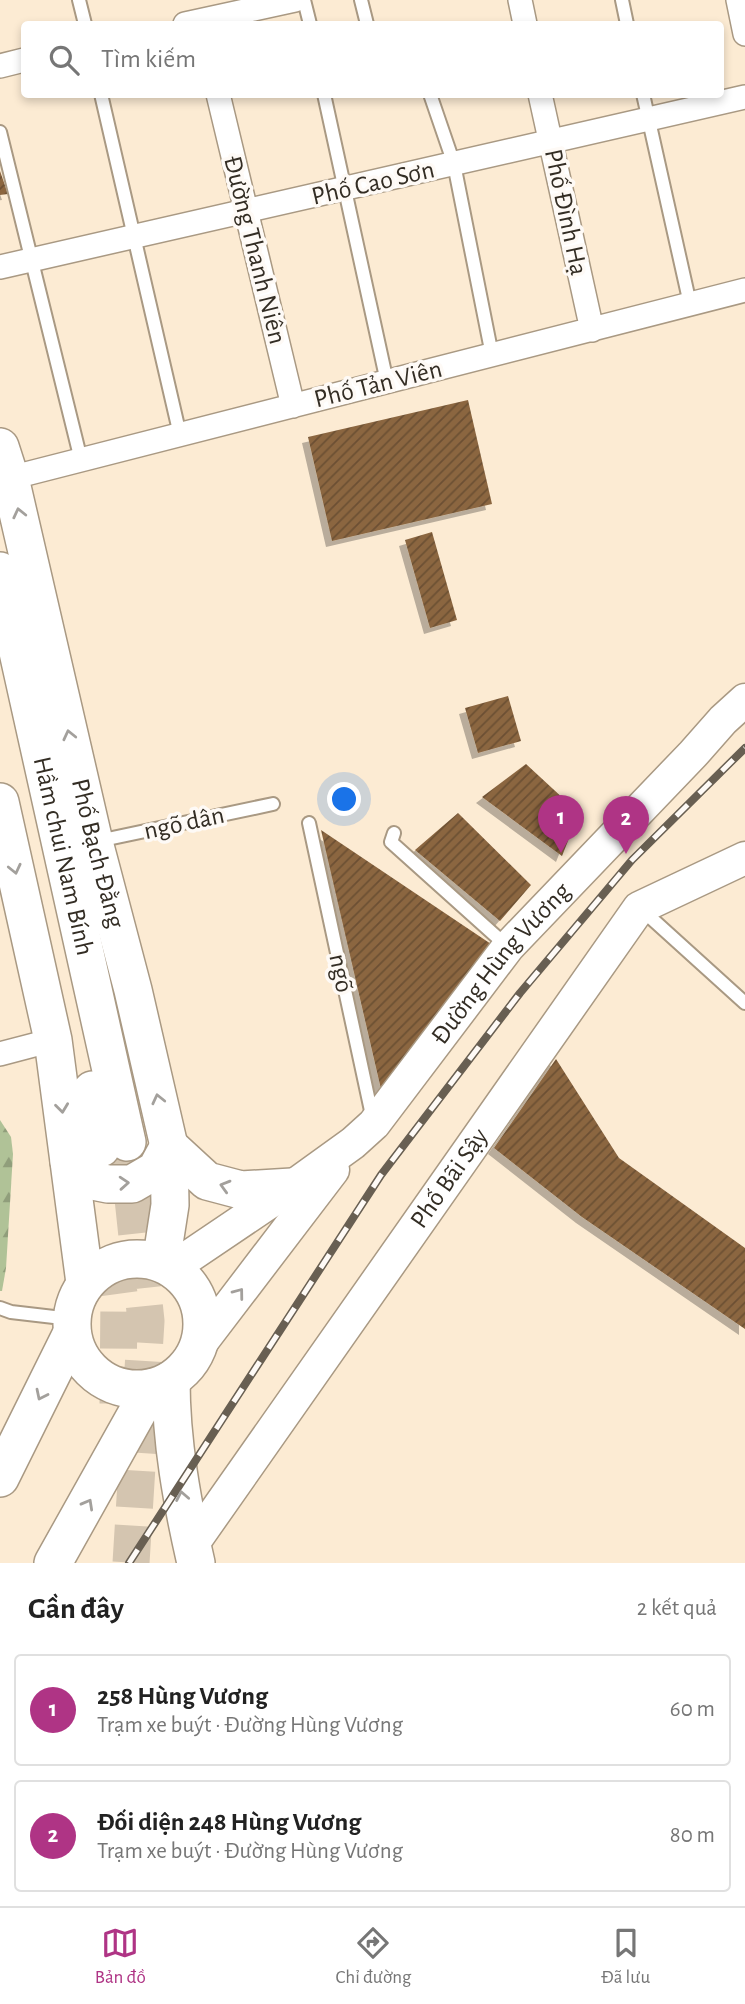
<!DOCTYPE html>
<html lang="vi">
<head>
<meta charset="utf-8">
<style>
	:root { --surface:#fff; --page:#f6f6f6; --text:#222; --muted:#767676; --line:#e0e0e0; --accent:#af3485 }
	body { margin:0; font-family:"Alegreya Sans",sans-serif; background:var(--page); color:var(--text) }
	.you { position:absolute; left:345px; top:800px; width:24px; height:24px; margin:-18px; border:5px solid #fff; border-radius:50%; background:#1a73e8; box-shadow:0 0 0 10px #1a73e833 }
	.badge { display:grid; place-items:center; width:46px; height:46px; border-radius:50%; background:var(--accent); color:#fff; font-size:23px; font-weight:700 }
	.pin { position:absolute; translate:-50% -58px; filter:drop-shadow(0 2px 4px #0008) }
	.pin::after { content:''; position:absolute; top:37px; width:24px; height:21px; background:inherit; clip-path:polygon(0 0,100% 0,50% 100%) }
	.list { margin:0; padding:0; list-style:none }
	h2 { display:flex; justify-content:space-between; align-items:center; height:91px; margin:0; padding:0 28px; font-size:30px }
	h2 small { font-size:23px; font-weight:400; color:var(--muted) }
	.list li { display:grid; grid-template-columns:46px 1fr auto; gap:21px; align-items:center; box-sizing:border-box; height:112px; margin:0 14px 14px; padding:0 14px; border:2px solid var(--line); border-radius:7px }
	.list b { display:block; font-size:26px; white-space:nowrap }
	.list p { margin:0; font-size:23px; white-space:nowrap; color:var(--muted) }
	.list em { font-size:23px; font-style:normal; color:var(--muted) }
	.icon { flex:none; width:38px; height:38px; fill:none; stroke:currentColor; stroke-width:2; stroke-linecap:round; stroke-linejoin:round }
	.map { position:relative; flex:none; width:745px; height:1563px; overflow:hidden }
	.search { position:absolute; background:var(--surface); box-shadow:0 4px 10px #0003; left:21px; right:21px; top:21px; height:77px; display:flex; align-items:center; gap:18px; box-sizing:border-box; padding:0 24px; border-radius:7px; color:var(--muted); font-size:26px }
	.sheet { height:343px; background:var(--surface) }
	nav { display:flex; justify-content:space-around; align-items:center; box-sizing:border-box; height:98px; border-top:2px solid var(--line); background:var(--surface); font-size:19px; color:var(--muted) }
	nav a { display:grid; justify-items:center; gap:4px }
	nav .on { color:var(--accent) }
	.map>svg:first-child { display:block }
	.forest { fill:url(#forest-firs) }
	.building { fill:url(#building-hatch); filter:url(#shadow) }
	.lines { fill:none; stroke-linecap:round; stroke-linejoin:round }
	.primary-tunnel { stroke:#d4c5b0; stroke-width:37; stroke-dasharray:37 18; stroke-linecap:butt }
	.lane-casing { stroke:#a99983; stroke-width:16 }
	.street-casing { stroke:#a99983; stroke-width:26 }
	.secondary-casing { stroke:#a99983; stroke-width:35 }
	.primary-casing { stroke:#a99983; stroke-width:40 }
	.lane { stroke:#fff; stroke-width:12 }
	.street { stroke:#fff; stroke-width:23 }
	.secondary { stroke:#fff; stroke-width:32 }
	.primary { stroke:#fff; stroke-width:37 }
	.rail-casing { stroke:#685f52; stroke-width:8 }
	.rail { stroke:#fefaf6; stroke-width:5; stroke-dasharray:16; stroke-linecap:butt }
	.oneway { stroke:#a3a09c }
	.labels { text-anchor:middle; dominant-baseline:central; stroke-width:7; stroke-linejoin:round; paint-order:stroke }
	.street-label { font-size:26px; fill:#332d24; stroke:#fefaf6 }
</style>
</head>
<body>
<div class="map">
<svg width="745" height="1563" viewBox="0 0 745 1563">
	<defs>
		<pattern id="forest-firs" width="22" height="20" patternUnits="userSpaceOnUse" patternTransform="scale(1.75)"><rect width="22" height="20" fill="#b0c297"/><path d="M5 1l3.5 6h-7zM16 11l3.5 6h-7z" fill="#909e7b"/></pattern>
		<pattern id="building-hatch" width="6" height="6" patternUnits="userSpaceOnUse" patternTransform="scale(1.75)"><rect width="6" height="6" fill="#8b6640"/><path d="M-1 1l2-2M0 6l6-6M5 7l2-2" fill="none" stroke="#6c5033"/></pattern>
		<filter id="shadow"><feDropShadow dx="-6" dy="6" stdDeviation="0" flood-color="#0004"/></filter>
	</defs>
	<rect width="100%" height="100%" fill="#fcebd3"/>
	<path class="forest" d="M0 1120 11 1137 13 1154 6 1268 2 1291H0Z"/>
	<path class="building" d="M0 171 8 194 0 195Z
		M468 400 492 504 332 541 308 437Z
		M432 532 457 620 430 628 405 540Z
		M508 696 521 741 478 753 465 708Z
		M526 764 579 813 562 856 482 797Z
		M458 813 531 885 500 921 415 850Z
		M321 830 491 944 381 1089Z
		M556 1059 619 1158 745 1248V1329L582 1217 494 1148Z"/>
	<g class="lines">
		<path class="primary-tunnel" d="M127 1142 146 1321 131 1563
			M114 1257 119 1294 118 1405"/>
		<g class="lane-casing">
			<path id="lane" d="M79 0 85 24
				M304 0 310 24
				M361 0 367 24
				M622 0 627 24
				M101 94 180 435
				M324 94 387 382
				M430 94 454 164 492 355
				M643 94 690 304
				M0 132 81 460
				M309 823 373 1120
				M394 833 391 842 508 947
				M98 841 273 804
				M640 908 745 1003
				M0 1308 11 1312 71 1319"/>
		</g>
		<g class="street-casing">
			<path id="street" d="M520 0 525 24
				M738 0 745 34
				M185 24 295 0
				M0 66 24 60
				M218 94 293 406
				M540 94 592 330
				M0 267 745 97
				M10 478 745 290
				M0 1054 53 1040"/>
		</g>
		<g class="secondary-casing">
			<g id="secondary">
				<path id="s1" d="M172 1268 292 1187 353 1143 374 1124 508 947 693 754 723 720 745 700"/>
				<path d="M198 1347 333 1170"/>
				<path id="s2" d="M192 1545 639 908 745 858"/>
			</g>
		</g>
		<g class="primary-casing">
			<g id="primary">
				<path id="s3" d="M0 447 10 478 94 842 133 990 169 1146 170 1205 161 1263"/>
				<path id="s4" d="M0 571 127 1142"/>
				<path d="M0 802 53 1040 85 1283"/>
				<path d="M92 1090 101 1148"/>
				<path d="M69 1161 88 1180 108 1184H132L156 1170 169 1146 207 1181 241 1190 292 1187"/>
				<circle cx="137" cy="1324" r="65"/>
				<path d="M171 1380C171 1442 182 1502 196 1563"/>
				<path d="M0 1478 72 1333"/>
				<path d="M53 1563 151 1388"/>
			</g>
		</g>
		<use href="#lane" class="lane"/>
		<use href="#street" class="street"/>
		<use href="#secondary" class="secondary"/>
		<use href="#primary" class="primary"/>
		<g class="rail-casing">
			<path id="rail" d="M129 1563 381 1175 520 993 632 860 745 748"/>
		</g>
		<use href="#rail" class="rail"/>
	</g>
	<defs><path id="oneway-chevron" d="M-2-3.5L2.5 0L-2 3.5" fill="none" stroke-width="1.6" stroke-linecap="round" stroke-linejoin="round" transform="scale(1.75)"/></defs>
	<g class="oneway">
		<use href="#oneway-chevron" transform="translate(19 513) rotate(-103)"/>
		<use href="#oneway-chevron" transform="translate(69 735) rotate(-103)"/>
		<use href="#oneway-chevron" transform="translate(15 869) rotate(77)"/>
		<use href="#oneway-chevron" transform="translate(158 1099) rotate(-103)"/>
		<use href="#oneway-chevron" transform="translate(62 1108) rotate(83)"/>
		<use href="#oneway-chevron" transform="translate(124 1183) rotate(-4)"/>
		<use href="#oneway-chevron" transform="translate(225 1186) rotate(-164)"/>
		<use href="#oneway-chevron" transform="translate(239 1293) rotate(-53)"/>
		<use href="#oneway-chevron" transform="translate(41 1395) rotate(116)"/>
		<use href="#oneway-chevron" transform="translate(182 1496) rotate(-101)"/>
		<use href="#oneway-chevron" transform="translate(88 1504) rotate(-61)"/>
	</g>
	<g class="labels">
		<g class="street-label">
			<text transform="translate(373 183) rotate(-13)">Phố Cao Sơn</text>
			<text transform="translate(566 212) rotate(78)">Phố Đình Hạ</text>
			<text transform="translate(255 250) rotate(76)">Đường Thanh Niên</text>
			<text transform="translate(378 384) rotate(-14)">Phố Tản Viên</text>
			<text transform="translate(184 823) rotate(-12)">ngõ dân</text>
			<text stroke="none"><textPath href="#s3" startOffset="418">Phố Bạch Đằng</textPath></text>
			<text stroke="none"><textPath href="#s4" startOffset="292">Hầm chui Nam Bính</textPath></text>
			<text stroke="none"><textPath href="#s1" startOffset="453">Đường Hùng Vương</textPath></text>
			<text transform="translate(341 973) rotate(78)">ngõ</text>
			<text stroke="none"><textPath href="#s2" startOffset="448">Phố Bãi Sậy</textPath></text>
		</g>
	</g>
</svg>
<div class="you"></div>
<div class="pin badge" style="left:561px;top:853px">1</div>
<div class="pin badge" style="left:626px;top:854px">2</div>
<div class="search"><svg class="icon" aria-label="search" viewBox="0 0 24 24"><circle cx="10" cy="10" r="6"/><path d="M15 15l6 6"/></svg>Tìm kiếm</div>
</div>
<section class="sheet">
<h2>Gần đây<small>2 kết quả</small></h2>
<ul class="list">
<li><span class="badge">1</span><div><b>258 Hùng Vương</b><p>Trạm xe buýt · Đường Hùng Vương</p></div><em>60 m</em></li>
<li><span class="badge">2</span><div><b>Đối diện 248 Hùng Vương</b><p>Trạm xe buýt · Đường Hùng Vương</p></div><em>80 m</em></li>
</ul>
</section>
<nav>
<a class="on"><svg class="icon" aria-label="map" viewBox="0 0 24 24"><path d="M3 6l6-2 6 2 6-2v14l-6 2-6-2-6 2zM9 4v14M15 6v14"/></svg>Bản đồ</a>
<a><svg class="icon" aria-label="directions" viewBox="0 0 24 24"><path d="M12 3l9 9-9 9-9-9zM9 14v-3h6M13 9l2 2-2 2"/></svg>Chỉ đường</a>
<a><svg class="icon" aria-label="saved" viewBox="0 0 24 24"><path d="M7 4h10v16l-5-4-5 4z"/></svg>Đã lưu</a>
</nav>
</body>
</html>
